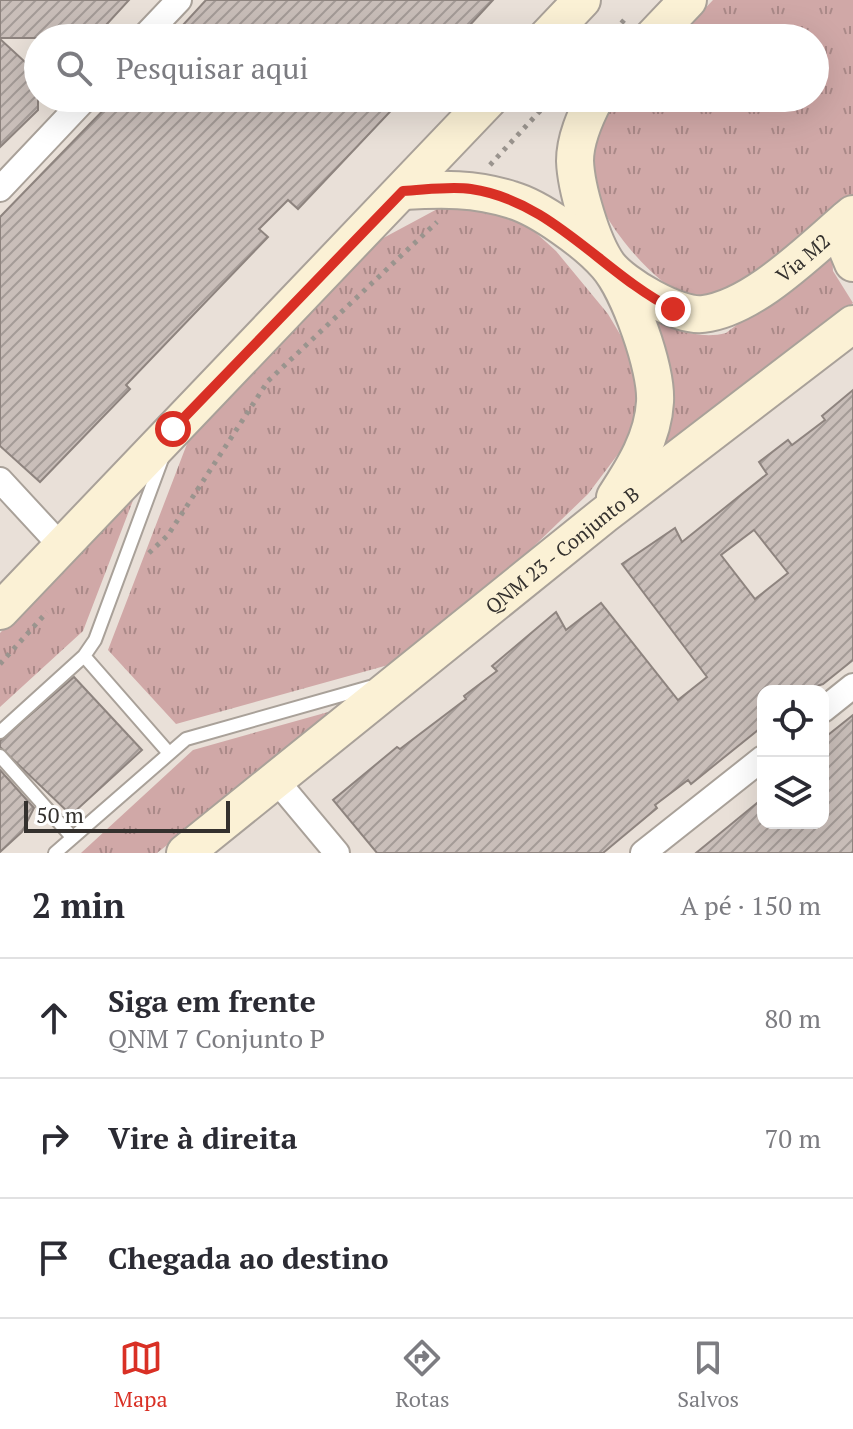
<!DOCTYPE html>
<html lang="pt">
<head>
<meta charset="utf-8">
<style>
	:root { --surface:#fff; --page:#f2f2f3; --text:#2b2b33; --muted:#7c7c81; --line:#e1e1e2; --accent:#d93025 }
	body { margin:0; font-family:"PT Serif",serif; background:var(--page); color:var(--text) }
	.controls { position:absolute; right:24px; bottom:24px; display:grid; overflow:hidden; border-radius:16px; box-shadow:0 8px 32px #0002 }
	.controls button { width:72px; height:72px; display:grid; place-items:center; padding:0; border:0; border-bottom:2px solid var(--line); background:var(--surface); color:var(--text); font:40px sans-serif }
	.scale { position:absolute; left:24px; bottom:20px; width:206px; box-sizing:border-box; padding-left:8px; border:4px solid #34312e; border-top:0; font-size:22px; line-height:28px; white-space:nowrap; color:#34312e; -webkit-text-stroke:6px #fff; paint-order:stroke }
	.stop { position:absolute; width:24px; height:24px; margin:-18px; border:6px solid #d93025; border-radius:50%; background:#fff }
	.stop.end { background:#d93025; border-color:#fff; box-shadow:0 2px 8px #0008 }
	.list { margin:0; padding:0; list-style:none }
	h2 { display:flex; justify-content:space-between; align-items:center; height:104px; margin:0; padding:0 32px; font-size:34px }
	h2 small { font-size:26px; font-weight:400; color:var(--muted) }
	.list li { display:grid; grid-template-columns:52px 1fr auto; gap:24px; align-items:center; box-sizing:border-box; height:120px; padding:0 32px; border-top:2px solid var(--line) }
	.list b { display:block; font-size:30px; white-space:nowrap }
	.list p { margin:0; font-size:26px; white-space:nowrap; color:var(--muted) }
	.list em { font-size:26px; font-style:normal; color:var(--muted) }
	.icon { flex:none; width:44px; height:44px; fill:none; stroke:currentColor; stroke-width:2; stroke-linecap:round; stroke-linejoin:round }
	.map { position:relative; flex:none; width:853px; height:853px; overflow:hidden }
	.search { position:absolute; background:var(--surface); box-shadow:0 8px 32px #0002; left:24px; right:24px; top:24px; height:88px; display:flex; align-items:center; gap:20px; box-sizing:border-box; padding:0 28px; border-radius:44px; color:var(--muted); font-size:30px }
	.sheet { height:464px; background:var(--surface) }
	nav { display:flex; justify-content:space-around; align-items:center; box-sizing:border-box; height:112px; border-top:2px solid var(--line); background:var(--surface); font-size:22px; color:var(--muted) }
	nav a { display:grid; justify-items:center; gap:4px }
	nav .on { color:var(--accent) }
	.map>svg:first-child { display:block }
	.grass { fill:url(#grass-tufts) }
	.building { fill:url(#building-hatch); stroke:#8e847f; stroke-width:2; fill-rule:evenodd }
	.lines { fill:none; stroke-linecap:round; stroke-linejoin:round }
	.lane-casing { stroke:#a9a199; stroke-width:16 }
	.street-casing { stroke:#a9a199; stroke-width:28 }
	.secondary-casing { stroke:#a9a199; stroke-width:40 }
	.path { stroke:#9a948e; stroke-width:5; stroke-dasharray:4 6; stroke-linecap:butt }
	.lane { stroke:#fff; stroke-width:12 }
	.street { stroke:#fff; stroke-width:24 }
	.secondary { stroke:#fbf1d5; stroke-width:36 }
	.route { stroke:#d93025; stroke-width:10 }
	.labels { text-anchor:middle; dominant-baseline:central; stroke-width:7; stroke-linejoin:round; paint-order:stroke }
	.street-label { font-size:20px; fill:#34312e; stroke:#fff }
</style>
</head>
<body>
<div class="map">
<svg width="853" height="853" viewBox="0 0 853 853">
	<defs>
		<pattern id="grass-tufts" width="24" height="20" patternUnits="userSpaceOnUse" patternTransform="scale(2)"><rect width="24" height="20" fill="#d0a8a7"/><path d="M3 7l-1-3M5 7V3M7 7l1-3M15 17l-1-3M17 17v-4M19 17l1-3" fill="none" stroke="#aa8988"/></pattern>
		<pattern id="building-hatch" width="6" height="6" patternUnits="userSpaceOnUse" patternTransform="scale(2)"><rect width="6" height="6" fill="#c9beb9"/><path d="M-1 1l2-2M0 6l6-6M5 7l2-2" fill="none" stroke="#a49b97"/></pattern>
	</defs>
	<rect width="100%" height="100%" fill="#e9e0d8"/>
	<path class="grass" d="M713 0H853V197L736 290C722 296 703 300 688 296 654 286 598 217 592 182 586 150 599 121 620 98H815V38H677Z
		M462 205 512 217 535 232 556 251 608 314 624 341 634 369 639 404 628 441 588 494 500 579 399 662 176 724 108 650 190 436 374 243 441 207Z
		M832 252 833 271 853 303 656 458 649 319C673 329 700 340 726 333Z
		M137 490 83 631 0 707V633Z
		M339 709 157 853H81L193 750Z"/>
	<path class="building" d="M0 0H129L106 25 120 38H0Z
		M206 0H493L458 38H171Z
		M0 39 38 74V110L0 147Z
		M115 98H403L298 209 288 200 259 229 268 237 126 385 130 389 40 482 0 446V217Z
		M853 390V660L823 684 801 691H763V726L691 784 688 780 655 805 657 808 603 853H377L333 800 397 747 400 749 466 699 464 696 497 671 492 666 556 612 566 630 601 603 678 700 707 677 622 564 675 528 682 542 767 474 759 462 788 440 792 445 825 420 822 416ZM754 530 788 573 755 599 721 555Z
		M74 677 142 750 71 815 0 747V741Z
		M853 715V853H696L763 798V823H823V739Z
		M0 770 34 808 22 832 0 852Z"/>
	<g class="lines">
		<g class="lane-casing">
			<path id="lane" d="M84 656 168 752
				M0 732 84 656 95 640 162 459
				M0 756 72 837
				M55 853 186 739 370 687"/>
		</g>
		<g class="street-casing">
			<path id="street" d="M143 38 179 0
				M0 189 86 98
				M0 480 62 547
				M823 710 853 686
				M276 780 337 853
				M643 853 763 758"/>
		</g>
		<g class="secondary-casing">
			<g id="secondary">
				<path d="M546 38 582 0"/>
				<path d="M652 38 688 0"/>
				<path id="s1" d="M595 98C585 117 575 139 575 161 576 188 592 243 608 265 623 285 678 317 703 314 755 308 813 247 853 214"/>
				<path d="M403 191C442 189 475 188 512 200 540 208 588 243 607 265 629 290 657 369 655 402 653 438 634 468 615 497"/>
				<path d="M846 220 848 251 853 263"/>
				<path d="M0 611 490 98"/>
				<path id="s2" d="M185 853 604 515 853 324"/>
			</g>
		</g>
		<path class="path" d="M608 38 626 18
			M490 165 552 98
			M149 553 168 535 268 381 437 222
			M0 664 47 612"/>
		<use href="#lane" class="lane"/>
		<use href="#street" class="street"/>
		<use href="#secondary" class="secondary"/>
	</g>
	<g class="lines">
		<path class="route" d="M173 429 403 191C425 190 449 186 471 189 553 201 602 273 673 309"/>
	</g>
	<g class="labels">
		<g class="street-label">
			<text stroke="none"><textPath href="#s1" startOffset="402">Via M2</textPath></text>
			<text stroke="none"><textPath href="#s2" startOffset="484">QNM 23 - Conjunto B</textPath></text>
		</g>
	</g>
</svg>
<div class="controls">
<button><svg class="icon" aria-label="locate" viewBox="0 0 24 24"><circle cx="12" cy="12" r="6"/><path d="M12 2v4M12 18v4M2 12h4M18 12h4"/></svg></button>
<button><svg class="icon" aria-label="layers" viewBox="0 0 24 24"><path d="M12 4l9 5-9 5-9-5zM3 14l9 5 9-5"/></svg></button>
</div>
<div class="scale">50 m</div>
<div class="stop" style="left:173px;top:429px"></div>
<div class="stop end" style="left:673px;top:309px"></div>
<div class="search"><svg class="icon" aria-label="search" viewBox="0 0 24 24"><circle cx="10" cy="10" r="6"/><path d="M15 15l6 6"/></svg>Pesquisar aqui</div>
</div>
<section class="sheet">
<h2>2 min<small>A pé · 150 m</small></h2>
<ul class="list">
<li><svg class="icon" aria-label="ahead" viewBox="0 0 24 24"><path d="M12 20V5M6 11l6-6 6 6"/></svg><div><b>Siga em frente</b><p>QNM 7 Conjunto P</p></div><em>80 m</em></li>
<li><svg class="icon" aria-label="right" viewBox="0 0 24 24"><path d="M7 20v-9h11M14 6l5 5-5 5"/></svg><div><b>Vire à direita</b></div><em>70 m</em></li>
<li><svg class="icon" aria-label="arrive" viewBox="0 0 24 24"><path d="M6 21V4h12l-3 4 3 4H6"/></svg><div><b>Chegada ao destino</b></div></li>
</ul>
</section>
<nav>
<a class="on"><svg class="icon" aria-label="map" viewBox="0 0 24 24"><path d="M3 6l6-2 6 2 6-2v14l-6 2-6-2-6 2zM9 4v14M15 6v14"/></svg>Mapa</a>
<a><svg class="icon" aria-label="directions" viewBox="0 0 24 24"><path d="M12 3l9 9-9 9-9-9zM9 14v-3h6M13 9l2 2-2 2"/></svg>Rotas</a>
<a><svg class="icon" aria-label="saved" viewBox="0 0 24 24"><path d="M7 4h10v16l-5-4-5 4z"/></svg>Salvos</a>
</nav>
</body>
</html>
